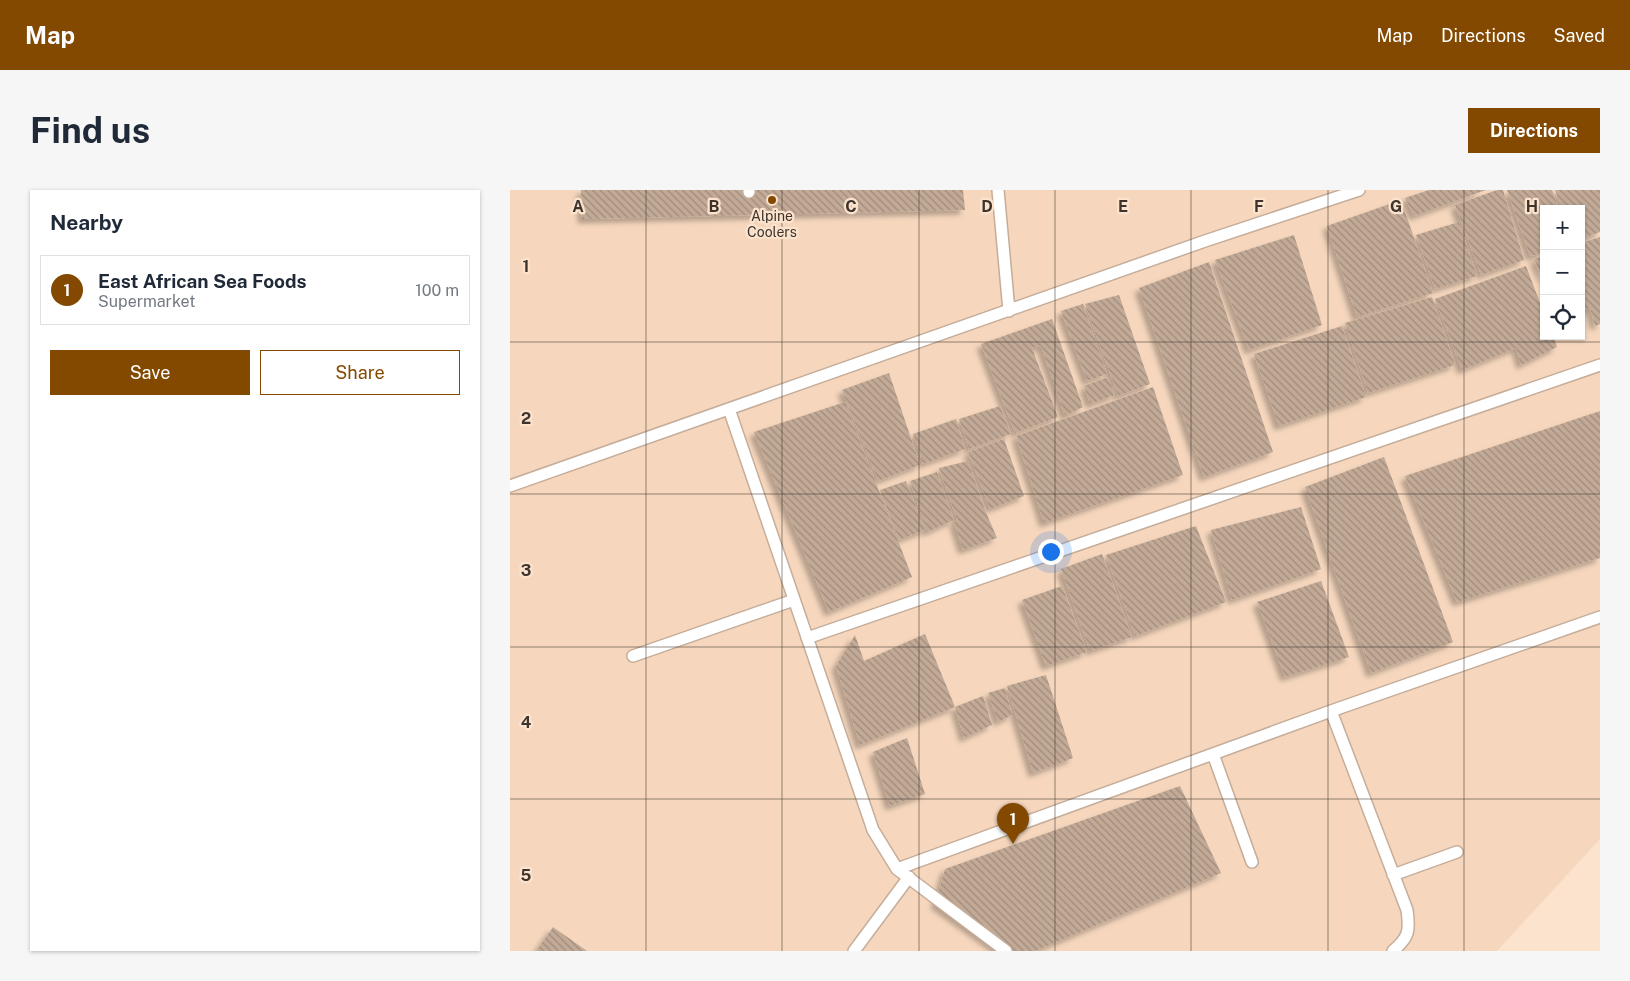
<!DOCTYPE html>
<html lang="en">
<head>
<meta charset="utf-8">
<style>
	:root { --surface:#fff; --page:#f6f6f7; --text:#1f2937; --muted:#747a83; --line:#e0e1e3; --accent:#844900 }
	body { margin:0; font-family:"Public Sans",sans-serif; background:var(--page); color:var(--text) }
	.controls { position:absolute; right:15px; top:15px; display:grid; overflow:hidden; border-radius:0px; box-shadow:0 1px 4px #0004 }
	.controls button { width:45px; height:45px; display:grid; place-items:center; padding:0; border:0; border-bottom:1px solid var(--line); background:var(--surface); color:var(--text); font:25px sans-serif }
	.you { position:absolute; left:540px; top:361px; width:18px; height:18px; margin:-12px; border:4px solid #fff; border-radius:50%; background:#1a73e8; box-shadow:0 0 0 8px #1a73e833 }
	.badge { display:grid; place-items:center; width:32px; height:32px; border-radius:50%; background:var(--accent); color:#fff; font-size:16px; font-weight:700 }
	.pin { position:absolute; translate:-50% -41px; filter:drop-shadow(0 1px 2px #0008) }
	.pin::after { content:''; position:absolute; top:26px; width:18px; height:15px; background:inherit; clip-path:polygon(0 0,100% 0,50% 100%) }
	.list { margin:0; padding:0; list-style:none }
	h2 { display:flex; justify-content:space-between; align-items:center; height:65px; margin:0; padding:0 20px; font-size:21px }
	h2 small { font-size:16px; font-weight:400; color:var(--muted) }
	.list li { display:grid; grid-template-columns:32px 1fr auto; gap:15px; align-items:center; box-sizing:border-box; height:70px; margin:0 10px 10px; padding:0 10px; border:1px solid var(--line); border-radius:0px }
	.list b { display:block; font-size:19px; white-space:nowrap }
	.list p { margin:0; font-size:16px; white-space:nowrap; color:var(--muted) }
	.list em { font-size:16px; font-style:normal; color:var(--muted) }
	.actions { display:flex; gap:10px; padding:15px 20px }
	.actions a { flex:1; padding:11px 0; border:1px solid var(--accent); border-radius:0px; text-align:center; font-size:18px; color:var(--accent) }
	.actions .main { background:var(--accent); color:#fff }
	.icon { flex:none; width:28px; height:28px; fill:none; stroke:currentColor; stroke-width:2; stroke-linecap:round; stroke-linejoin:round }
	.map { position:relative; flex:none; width:1090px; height:761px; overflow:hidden; border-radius:0px }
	header { display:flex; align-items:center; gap:30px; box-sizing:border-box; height:70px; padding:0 25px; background:var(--accent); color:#fff }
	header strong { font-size:24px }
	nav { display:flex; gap:28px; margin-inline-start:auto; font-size:18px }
	.intro { display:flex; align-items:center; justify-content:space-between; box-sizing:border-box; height:120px; padding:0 30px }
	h1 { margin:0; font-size:35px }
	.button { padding:12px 22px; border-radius:0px; background:var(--accent); color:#fff; font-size:18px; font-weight:700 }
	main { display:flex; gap:30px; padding:0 30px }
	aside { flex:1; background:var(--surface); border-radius:0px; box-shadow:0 1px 4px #0004 }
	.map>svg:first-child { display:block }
	.built { fill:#f6d7bd; fill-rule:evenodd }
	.building { fill:url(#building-back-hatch); filter:url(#shadow) }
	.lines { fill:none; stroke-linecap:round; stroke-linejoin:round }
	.service-casing { stroke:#c5ad9a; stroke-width:14 }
	.service { stroke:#fff; stroke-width:11 }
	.grid { fill:none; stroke:#3e342c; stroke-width:1; stroke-opacity:0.55 }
	.poi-dot { fill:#844900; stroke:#fce3ce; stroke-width:2 }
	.labels { text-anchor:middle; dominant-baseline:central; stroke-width:4.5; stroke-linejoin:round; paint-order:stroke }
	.poi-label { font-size:14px; fill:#3e342c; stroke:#fce3ce }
	.grid-label { font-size:16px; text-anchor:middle; font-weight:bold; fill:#3e342c; stroke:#fce3ce; stroke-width:4.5; stroke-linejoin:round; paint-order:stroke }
</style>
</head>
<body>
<header>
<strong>Map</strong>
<nav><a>Map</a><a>Directions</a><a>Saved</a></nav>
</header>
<div class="intro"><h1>Find us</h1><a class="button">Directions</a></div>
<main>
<aside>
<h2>Nearby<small></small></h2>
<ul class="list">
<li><span class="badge">1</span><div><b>East African Sea Foods</b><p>Supermarket</p></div><em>100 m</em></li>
</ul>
<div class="actions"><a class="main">Save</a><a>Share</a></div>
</aside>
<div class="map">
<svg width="1090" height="761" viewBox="0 0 1090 761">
	<defs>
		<pattern id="building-back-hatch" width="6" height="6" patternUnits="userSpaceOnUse" patternTransform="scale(1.25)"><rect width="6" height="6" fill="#c2aa97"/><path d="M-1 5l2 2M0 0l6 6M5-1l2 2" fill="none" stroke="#9f8b7b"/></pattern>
		<filter id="shadow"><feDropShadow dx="-4.5" dy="4.5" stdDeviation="2.5" flood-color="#0004"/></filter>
	</defs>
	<rect width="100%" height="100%" fill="#fce3ce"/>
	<path class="built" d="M0 0H1090V649L987 761H0ZM1034 19H1071V146H1034Z"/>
	<path class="building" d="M71 0H453L455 20 72 29Z
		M919 0H976L904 26 895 8Z
		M987 0H993L1014 70 971 85 945 15Z
		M997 0H1042L1049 19H1034V63L1020 66Z
		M1045 0H1090V42L1071 49V19H1052Z
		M891 10 923 103 847 127 817 36Z
		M949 32 967 86 925 99 906 45Z
		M784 45 812 135 739 160 705 70Z
		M1090 47V134L1085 136 1080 118 1071 121V53Z
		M1034 66V91L1024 69Z
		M699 72 763 262 694 287 629 98Z
		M1016 76 1034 123V146H1043L1047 157 1011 175 1006 158 952 180 925 109Z
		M609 105 640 194 608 206 575 114Z
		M922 107 945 175 858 203 835 133Z
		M573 114 597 184 577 191 551 121Z
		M542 129 573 217 555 226 531 156 522 158 548 227 505 243 471 154Z
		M832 136 856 207 769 236 744 164Z
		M379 183 410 275 368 291 332 200Z
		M598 187 605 205 580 214 574 196Z
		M643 197 673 285 534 333 506 246Z
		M335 212 402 387 319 422 244 242Z
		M490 216 501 244 459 259 449 229Z
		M1090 221V368L947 412 895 286Z
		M446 229 455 259 413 274 403 244Z
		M494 249 514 306 480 319 458 262Z
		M874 267 943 452 861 483 795 297Z
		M458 271 475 320 487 348 453 360 444 333 447 330 429 278Z
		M427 282 444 330 417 342 400 291Z
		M396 291 415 340 389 350 370 300Z
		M791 317 811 379 722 410 701 340Z
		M686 336 716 412 625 446 596 365Z
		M592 364 622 447 580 461 551 379Z
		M811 391 839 467 775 487 747 412Z
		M552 396 577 462 536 476 512 410Z
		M415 444 445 517 350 555 326 476 345 445 354 471Z
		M536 485 563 568 523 583 497 496Z
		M495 498 502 525 488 532 478 503Z
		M473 506 482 535 454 548 445 517Z
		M397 548 415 604 380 616 363 562Z
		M670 596 711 683 525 761H490L425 714 435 679Z
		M43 737 77 761H28L27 760Z"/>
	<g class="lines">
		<g class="service-casing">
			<path id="service" d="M239 0V2
				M488 0 499 121
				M219 219 363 640 387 679 496 761
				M0 296 695 51 849 0
				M297 448 1090 175
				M123 466 284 410
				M821 521 897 720C900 741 899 747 883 761
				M703 564 742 672
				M387 679 821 521 1090 427
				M883 685 947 662
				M344 761 399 687"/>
		</g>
		<use href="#service" class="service"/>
	</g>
	<path class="grid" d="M136 0V761M272 0V761M409 0V761M545 0V761M681 0V761M818 0V761M954 0V761M0 152H1090M0 304H1090M0 457H1090M0 609H1090"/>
	<circle class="poi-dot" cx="262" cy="10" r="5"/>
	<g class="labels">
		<g class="poi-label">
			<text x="262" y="26">Alpine<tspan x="262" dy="16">Coolers</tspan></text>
		</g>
	</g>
	<g class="grid-label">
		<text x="68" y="22">A</text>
		<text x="204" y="22">B</text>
		<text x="341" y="22">C</text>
		<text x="477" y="22">D</text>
		<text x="613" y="22">E</text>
		<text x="749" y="22">F</text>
		<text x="886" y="22">G</text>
		<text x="1022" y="22">H</text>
		<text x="16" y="82">1</text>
		<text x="16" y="234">2</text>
		<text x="16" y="386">3</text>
		<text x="16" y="538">4</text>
		<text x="16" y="691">5</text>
	</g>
</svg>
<div class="controls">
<button>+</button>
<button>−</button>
<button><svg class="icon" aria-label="locate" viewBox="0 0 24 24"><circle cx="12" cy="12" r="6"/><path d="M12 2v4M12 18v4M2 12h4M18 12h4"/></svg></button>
</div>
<div class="you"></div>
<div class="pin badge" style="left:503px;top:654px">1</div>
</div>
</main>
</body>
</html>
